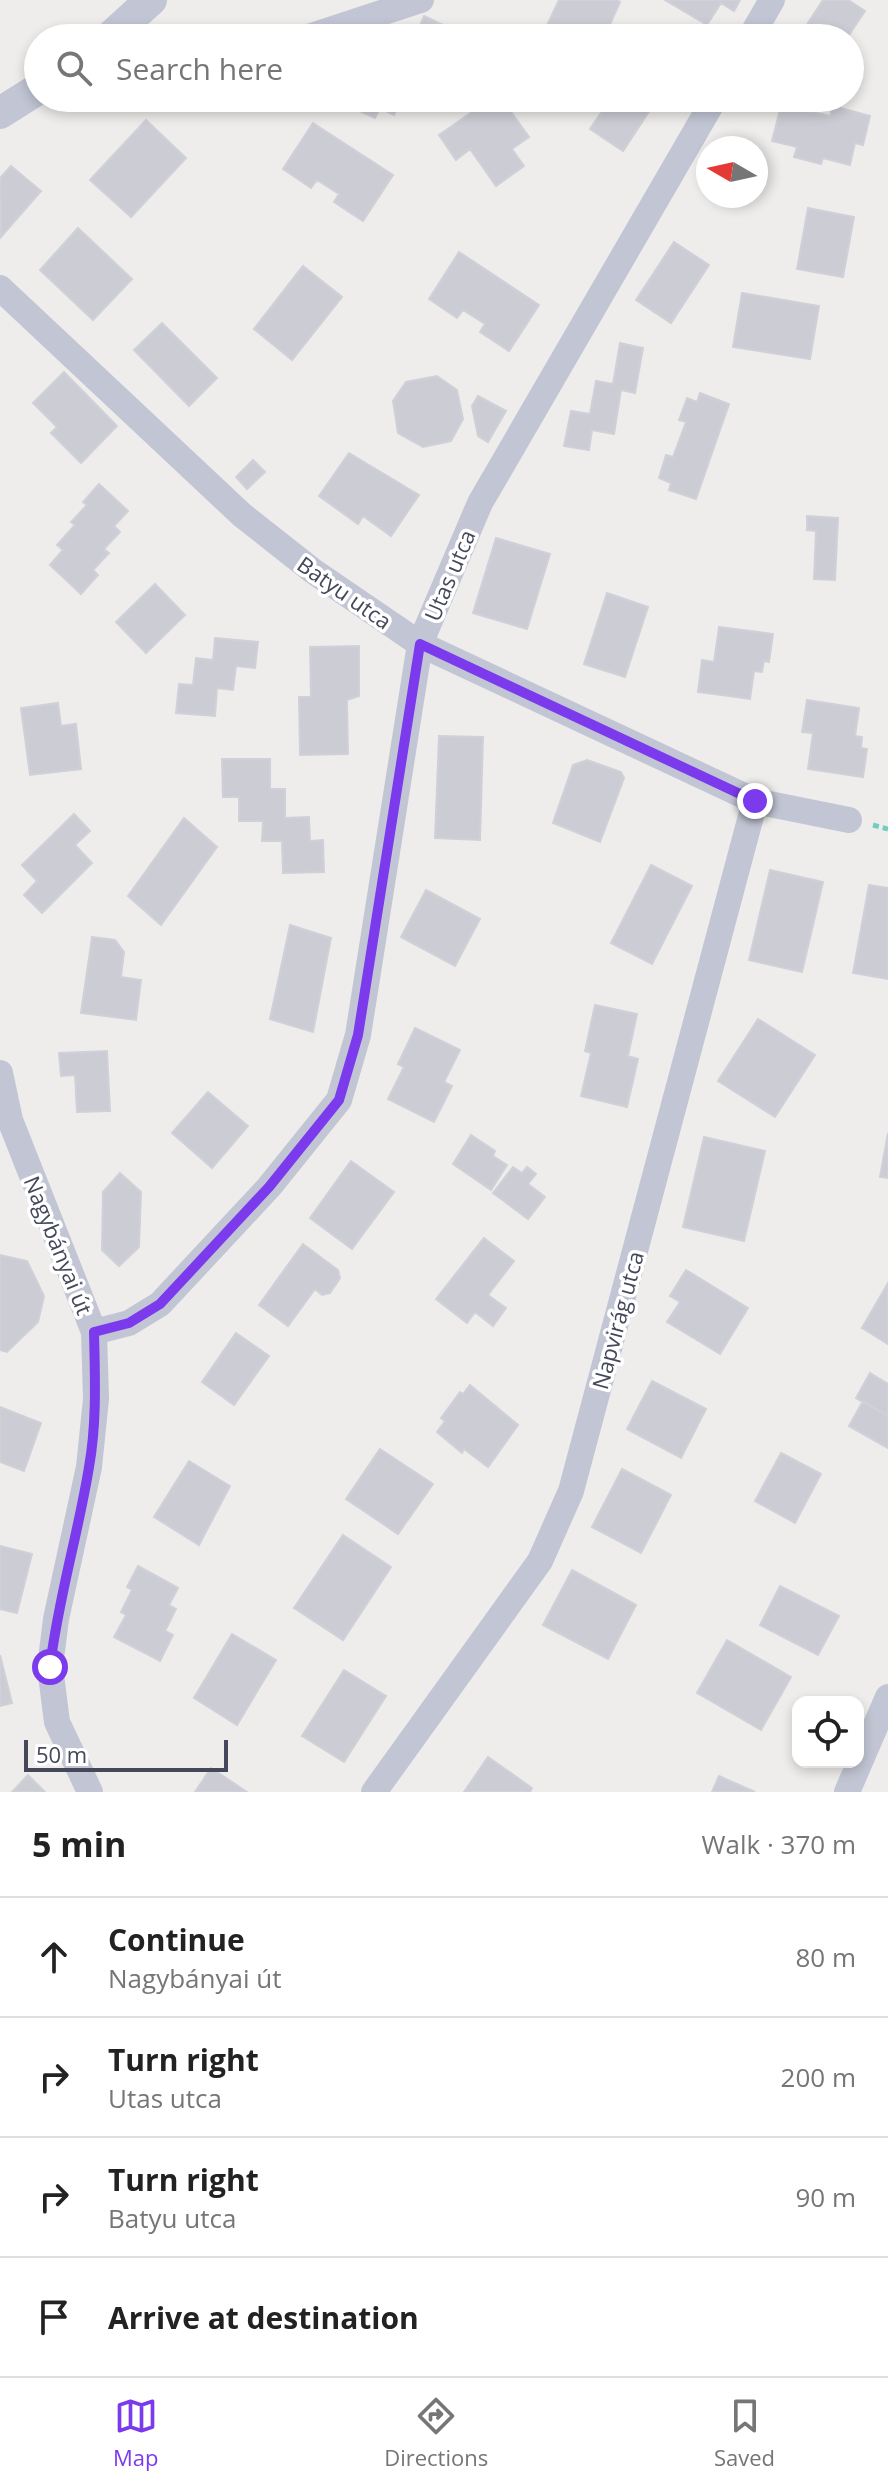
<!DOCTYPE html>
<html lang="en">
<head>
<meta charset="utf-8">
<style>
	:root { --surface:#fff; --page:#f6f6f6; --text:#222; --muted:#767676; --line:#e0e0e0; --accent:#7c3aed }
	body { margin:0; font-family:"Open Sans",sans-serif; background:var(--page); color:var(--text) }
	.controls { position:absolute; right:24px; bottom:24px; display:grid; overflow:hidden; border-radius:16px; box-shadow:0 4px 12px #0003 }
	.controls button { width:72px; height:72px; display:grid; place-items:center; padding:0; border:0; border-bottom:2px solid var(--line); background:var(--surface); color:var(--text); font:40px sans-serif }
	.compass { position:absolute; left:696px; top:136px; width:72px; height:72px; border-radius:50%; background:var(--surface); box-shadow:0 4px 12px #0003; rotate:279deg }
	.scale { position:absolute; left:24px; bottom:20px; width:204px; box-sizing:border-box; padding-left:8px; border:4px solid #44485a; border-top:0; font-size:22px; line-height:28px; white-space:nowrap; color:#44485a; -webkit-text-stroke:6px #fff; paint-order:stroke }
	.stop { position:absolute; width:24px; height:24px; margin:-18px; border:6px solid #7c3aed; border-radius:50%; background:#fff }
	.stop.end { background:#7c3aed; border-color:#fff; box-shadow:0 2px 8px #0008 }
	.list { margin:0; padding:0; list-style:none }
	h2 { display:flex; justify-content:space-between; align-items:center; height:104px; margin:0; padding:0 32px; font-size:34px }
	h2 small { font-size:26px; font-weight:400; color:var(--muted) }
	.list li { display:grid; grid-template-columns:52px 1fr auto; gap:24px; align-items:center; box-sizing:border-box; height:120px; padding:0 32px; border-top:2px solid var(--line) }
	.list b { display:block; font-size:30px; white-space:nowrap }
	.list p { margin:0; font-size:26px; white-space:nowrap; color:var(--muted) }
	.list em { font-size:26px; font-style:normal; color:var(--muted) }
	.icon { flex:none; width:44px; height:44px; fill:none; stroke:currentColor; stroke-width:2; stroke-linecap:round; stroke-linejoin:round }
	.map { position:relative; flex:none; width:888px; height:1792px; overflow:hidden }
	.search { position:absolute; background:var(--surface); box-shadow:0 4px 12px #0003; left:24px; right:24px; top:24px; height:88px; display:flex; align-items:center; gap:20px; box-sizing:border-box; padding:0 28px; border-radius:44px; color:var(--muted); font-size:30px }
	.sheet { height:584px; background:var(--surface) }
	nav { display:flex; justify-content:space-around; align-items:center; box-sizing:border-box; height:112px; border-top:2px solid var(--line); background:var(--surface); font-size:22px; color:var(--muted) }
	nav a { display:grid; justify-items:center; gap:4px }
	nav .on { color:var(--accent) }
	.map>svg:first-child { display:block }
	.building { fill:#cccdd4; stroke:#d0d0d8; stroke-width:2 }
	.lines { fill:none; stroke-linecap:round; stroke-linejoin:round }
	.path { stroke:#70cdc0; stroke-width:5; stroke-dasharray:6 4; stroke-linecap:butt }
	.minor { stroke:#c2c6d4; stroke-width:26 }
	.tertiary { stroke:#c2c6d4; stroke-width:32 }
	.route { stroke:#7c3aed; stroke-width:10 }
	.labels { text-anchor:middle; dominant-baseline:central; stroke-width:7; stroke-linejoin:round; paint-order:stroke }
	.street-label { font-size:22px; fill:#44485a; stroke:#fff }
</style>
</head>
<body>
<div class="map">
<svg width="888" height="1792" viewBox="0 0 888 1792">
	<rect width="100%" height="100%" fill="#efedec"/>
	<path class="building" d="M559 0H616L620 2 604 38H541Z
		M665 0H740L734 11 721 3 707 25Z
		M823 0H848L865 11 847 38H798Z
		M424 16 470 38H395L400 27 416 35Z
		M331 98H402L394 115 380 108 375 118Z
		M492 98H501L529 137 512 149 524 166 496 186 470 149 456 160 439 135Z
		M611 98H658L623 151 590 129Z
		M783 98 811 102 808 111 830 116 833 106 870 116 863 145 855 143 850 165 823 158 821 164 794 157 797 147 772 141Z
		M146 120 186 158 131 217 90 180Z
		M313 123 393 175 363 221 334 202 339 194 317 180 311 188 283 169Z
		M11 166 41 191 1 237 0 178Z
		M808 208 854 217 843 277 797 269Z
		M78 228 132 279 93 320 40 270Z
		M674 242 709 265 671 323 636 300Z
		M459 252 539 305 509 351 480 332 485 324 463 310 457 318 429 299Z
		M303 266 342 297 292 360 254 329Z
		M742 293 819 306 810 359 733 347Z
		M162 323 217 378 189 406 134 350Z
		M620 343 643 348 635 393 621 390 614 434 592 430 589 450 564 446 571 411 590 414 596 381 613 384Z
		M64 372 117 426 81 463 51 433 57 427 33 403Z
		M437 376 457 390 463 419 451 441 423 447 398 433 393 401 406 382Z
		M700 393 729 404 696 499 669 490 671 483 659 478 666 455 673 457 686 422 679 420 687 398 697 402Z
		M478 396 506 411 488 442 478 436 472 406Z
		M349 453 419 495 391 536 363 516 358 524 319 496Z
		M253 460 265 472 247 489 236 477Z
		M99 484 128 511 114 526 120 532 104 549 109 553 93 570 98 575 81 594 50 565 63 550 57 545 75 525 71 522 87 505 83 502Z
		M807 516 838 518 835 580 814 579 816 531 807 530Z
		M496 538 550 554 527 629 473 613Z
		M155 584 185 615 146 653 116 622Z
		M607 593 648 607 625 677 584 664Z
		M719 627 773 634 769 662 764 661 762 672 754 671 750 699 698 692 702 660 714 662Z
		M215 638 258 642 255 668 236 666 233 690 217 688 215 716 176 713 179 684 193 685 196 658 213 660Z
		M359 646V696L347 700 348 754 300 755 299 697H311L310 647Z
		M807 700 859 708 855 736 862 737 861 748 867 749 863 777 808 769 813 733 802 732Z
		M58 703 61 726 76 724 81 769 30 775 21 708Z
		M439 736 483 737 480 840 435 838Z
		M222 759H270V789H285V818L309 817 310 841 323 840 324 872 283 873 282 841H262L263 821H239V797H223Z
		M587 760 621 772 624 778 600 842 553 823 573 765Z
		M74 814 90 831 75 845 92 863 42 913 24 895 37 881 22 865Z
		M184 818 217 847 161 925 128 896Z
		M651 865 692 886 652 964 611 943Z
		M770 870 823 882 802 972 749 960Z
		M869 885 888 888V979L853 973Z
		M426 890 480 919 455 966 401 937Z
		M290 925 331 938 313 1032 270 1019Z
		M92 937 115 940 124 952 121 977 141 980 136 1020 81 1013Z
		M595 1005 637 1014 628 1056 638 1059 627 1107 581 1096 591 1053 585 1051Z
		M758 1019 815 1055 775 1117 718 1081Z
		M415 1028 460 1050 444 1082 452 1086 434 1122 388 1099 404 1067 398 1064Z
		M107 1051 110 1111 77 1112 75 1075 61 1076 59 1053Z
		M208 1092 248 1126 212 1168 172 1133Z
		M888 1133V1178L880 1177Z
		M471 1135 495 1151 493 1156 507 1165 491 1190 453 1164Z
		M704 1137 765 1151 744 1241 683 1227Z
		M351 1161 394 1192 352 1249 310 1218Z
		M513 1167 522 1173 527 1167 536 1174 528 1184 545 1197 528 1219 493 1193Z
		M120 1173 141 1192 139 1247 119 1266 102 1250 103 1192Z
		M484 1238 514 1261 488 1295 506 1308 493 1326 475 1312 467 1323 436 1299Z
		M303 1244 338 1270 340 1278 330 1293 322 1295 315 1289 288 1326 259 1305Z
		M0 1255 27 1261 44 1296 38 1322 7 1352 0 1350Z
		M686 1270 748 1308 720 1354 667 1322 680 1302 670 1296Z
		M888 1283V1344L862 1328Z
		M236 1333 269 1356 234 1405 202 1382Z
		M870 1373 888 1384V1416L856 1398Z
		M652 1381 706 1409 681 1458 627 1429Z
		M470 1385 518 1425 488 1467 464 1449 462 1453 437 1432 445 1421 441 1418 460 1392 463 1394Z
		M863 1401 888 1416V1448L849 1426Z
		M0 1407 41 1423 24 1471 0 1462Z
		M380 1449 433 1484 398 1534 346 1499Z
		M781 1453 821 1474 795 1523 755 1501Z
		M189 1461 230 1486 199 1545 154 1517Z
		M622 1469 671 1495 641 1553 592 1527Z
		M343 1535 391 1567 343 1640 294 1608Z
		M0 1546 32 1554 17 1613 0 1609Z
		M138 1566 178 1588 169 1605 176 1609 165 1631 173 1635 160 1661 114 1637 126 1615 121 1612 132 1590 127 1587Z
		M572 1570 636 1605 608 1659 543 1625Z
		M780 1586 839 1616 818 1655 760 1625Z
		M232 1634 276 1660 237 1725 194 1698Z
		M727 1640 791 1677 761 1730 697 1693Z
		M0 1655 12 1703 0 1706Z
		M344 1670 386 1696 344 1762 302 1736Z
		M488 1757 532 1788 530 1792H464Z
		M211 1768 247 1792H195Z
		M28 1775 45 1792H12Z
		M719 1776 755 1792H712Z"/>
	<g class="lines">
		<path class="path" d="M873 825 888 829"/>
		<path class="minor" d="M305 38 421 0
			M750 38 772 0
			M0 288 242 515 313 571 420 644 755 801 849 820
			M0 1073 10 1120 94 1332 96 1399 89 1467 56 1619 50 1667 57 1722 90 1792
			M94 1332 129 1323 160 1304 269 1187 339 1100 358 1035 420 644 480 503 715 98
			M374 1792 540 1561 571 1491 755 801
			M847 1792 888 1697"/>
		<path class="tertiary" d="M109 38 151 0
			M0 113 38 89"/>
	</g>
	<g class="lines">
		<path class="route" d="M50 1667C58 1599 78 1535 89 1467 97 1422 95 1377 94 1332L129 1323 160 1304 269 1187 339 1100 358 1035 420 644 755 801"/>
	</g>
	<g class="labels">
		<g class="street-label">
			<text transform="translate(449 575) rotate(-67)">Utas utca</text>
			<text transform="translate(345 592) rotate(35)">Batyu utca</text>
			<text transform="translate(59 1245) rotate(68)">Nagybányai út</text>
			<text transform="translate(617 1320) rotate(-75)">Napvirág utca</text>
		</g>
	</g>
</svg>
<div class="controls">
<button><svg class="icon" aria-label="locate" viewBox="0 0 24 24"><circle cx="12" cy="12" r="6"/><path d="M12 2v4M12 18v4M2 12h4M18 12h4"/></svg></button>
</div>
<svg class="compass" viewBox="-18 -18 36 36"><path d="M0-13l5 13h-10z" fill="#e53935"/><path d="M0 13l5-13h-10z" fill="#767676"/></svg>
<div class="scale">50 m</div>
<div class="stop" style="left:50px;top:1667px"></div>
<div class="stop end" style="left:755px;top:801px"></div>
<div class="search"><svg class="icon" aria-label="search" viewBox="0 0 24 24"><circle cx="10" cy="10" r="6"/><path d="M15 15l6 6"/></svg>Search here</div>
</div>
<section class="sheet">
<h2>5 min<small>Walk · 370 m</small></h2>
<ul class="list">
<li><svg class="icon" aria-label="ahead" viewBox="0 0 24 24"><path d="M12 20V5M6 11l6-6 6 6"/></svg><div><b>Continue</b><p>Nagybányai út</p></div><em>80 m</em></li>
<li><svg class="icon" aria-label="right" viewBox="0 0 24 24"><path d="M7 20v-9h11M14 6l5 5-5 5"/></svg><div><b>Turn right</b><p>Utas utca</p></div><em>200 m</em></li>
<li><svg class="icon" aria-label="right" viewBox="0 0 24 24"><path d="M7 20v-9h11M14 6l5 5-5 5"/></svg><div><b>Turn right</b><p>Batyu utca</p></div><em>90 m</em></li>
<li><svg class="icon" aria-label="arrive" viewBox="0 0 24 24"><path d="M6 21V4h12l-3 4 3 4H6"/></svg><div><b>Arrive at destination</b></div></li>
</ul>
</section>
<nav>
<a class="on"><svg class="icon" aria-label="map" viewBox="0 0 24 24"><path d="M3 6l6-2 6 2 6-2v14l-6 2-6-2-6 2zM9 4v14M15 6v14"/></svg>Map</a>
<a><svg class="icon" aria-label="directions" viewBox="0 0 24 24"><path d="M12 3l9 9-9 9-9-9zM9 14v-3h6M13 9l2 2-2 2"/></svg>Directions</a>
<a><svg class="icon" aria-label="saved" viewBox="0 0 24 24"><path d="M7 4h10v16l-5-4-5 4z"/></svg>Saved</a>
</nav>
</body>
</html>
